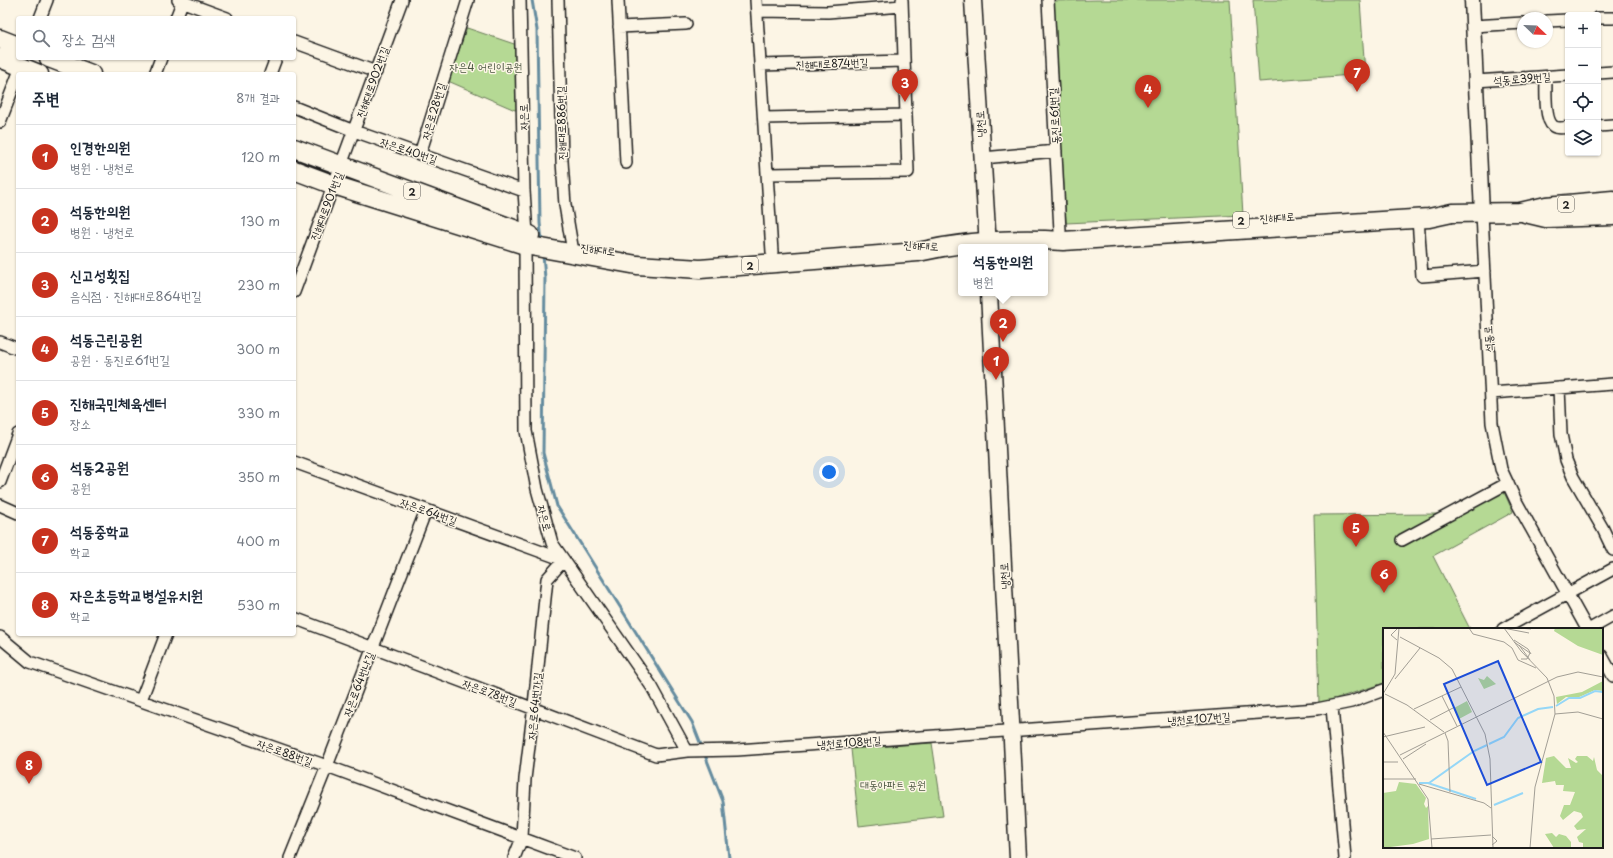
<!DOCTYPE html>
<html lang="ko">
<head>
<meta charset="utf-8">
<style>
	:root { --surface:#fff; --page:#f6f6f7; --text:#1f2937; --muted:#747a83; --line:#e0e1e3; --accent:#c8321e }
	body { margin:0; font-family:"Playpen Sans","Poor Story",sans-serif; background:var(--page); color:var(--text) }
	.controls { position:absolute; right:12px; top:12px; display:grid; overflow:hidden; border-radius:4px; box-shadow:0 1px 3px #0004 }
	.controls button { width:36px; height:36px; display:grid; place-items:center; padding:0; border:0; border-bottom:1px solid var(--line); background:var(--surface); color:var(--text); font:20px sans-serif }
	.compass { position:absolute; left:1517px; top:12px; width:36px; height:36px; border-radius:50%; background:var(--surface); box-shadow:0 1px 3px #0004; rotate:113deg }
	.you { position:absolute; left:829px; top:472px; width:14px; height:14px; margin:-10px; border:3px solid #fff; border-radius:50%; background:#1a73e8; box-shadow:0 0 0 6px #1a73e833 }
	.badge { display:grid; place-items:center; width:26px; height:26px; border-radius:50%; background:var(--accent); color:#fff; font-size:13px; font-weight:700 }
	.pin { position:absolute; translate:-50% -33px; filter:drop-shadow(0 1px 2px #0008) }
	.pin::after { content:''; position:absolute; top:21px; width:14px; height:12px; background:inherit; clip-path:polygon(0 0,100% 0,50% 100%) }
	.popup { position:absolute; left:958px; top:244px; width:90px; height:52px; box-sizing:border-box; display:grid; place-content:center; border-radius:4px; background:var(--surface); filter:drop-shadow(0 1px 3px #0005); font-size:13px; white-space:nowrap; color:var(--muted) }
	.popup b { font-size:15px; color:var(--text) }
	.popup::after { content:''; position:absolute; left:50%; top:100%; margin-left:-8px; border:8px solid transparent; border-top-color:var(--surface) }
	.list { margin:0; padding:0; list-style:none }
	h2 { display:flex; justify-content:space-between; align-items:center; height:52px; margin:0; padding:0 16px; font-size:17px }
	h2 small { font-size:13px; font-weight:400; color:var(--muted) }
	.list li { display:grid; grid-template-columns:26px 1fr auto; gap:12px; align-items:center; box-sizing:border-box; height:64px; padding:0 16px; border-top:1px solid var(--line) }
	.list b { display:block; font-size:15px; white-space:nowrap }
	.list p { margin:0; font-size:13px; white-space:nowrap; color:var(--muted) }
	.list em { font-size:13px; font-style:normal; color:var(--muted) }
	.icon { flex:none; width:22px; height:22px; fill:none; stroke:currentColor; stroke-width:2; stroke-linecap:round; stroke-linejoin:round }
	.map { position:relative; flex:none; width:1613px; height:858px; overflow:hidden }
	.search { position:absolute; background:var(--surface); box-shadow:0 1px 3px #0004; left:16px; top:16px; width:280px; height:44px; display:flex; align-items:center; gap:10px; box-sizing:border-box; padding:0 14px; border-radius:4px; color:var(--muted); font-size:15px }
	.panel { position:absolute; background:var(--surface); box-shadow:0 1px 3px #0004; left:16px; top:72px; width:280px; height:564px; border-radius:4px }
	.map>svg:first-child { display:block }
	.green { fill:#b5d994; stroke:#687a58 }
	.lines { fill:none; stroke-linecap:round; stroke-linejoin:round }
	.stream { stroke:#658c9f; stroke-width:3 }
	.minor-casing { stroke:#1c1c1c; stroke-width:14 }
	.tertiary-casing { stroke:#1c1c1c; stroke-width:17 }
	.secondary-casing { stroke:#1c1c1c; stroke-width:19 }
	.primary-casing { stroke:#1c1c1c; stroke-width:21 }
	.minor { stroke:#fcf5e5; stroke-width:11 }
	.tertiary { stroke:#fcf5e5; stroke-width:14 }
	.secondary { stroke:#fcf5e5; stroke-width:16 }
	.primary { stroke:#fcf5e5; stroke-width:18 }
	.labels { text-anchor:middle; dominant-baseline:central; stroke-width:3; stroke-linejoin:round; paint-order:stroke }
	.shield { fill:#fcf5e5; stroke:#5f5d58; stroke-width:1 }
	.shield-label { font-size:10px; font-weight:bold; fill:#1c1c1c }
	.street-label { font-size:11px; fill:#1c1c1c; stroke:#fcf5e5 }
	.park-label { font-size:11px; fill:#4a5540; stroke:#fcf5e5 }
	.inset-river { fill:none; stroke:#95d7f7; stroke-width:2 }
	.inset-road { fill:none; stroke:#a29e95; stroke-width:1 }
	.view { fill:#1d4ed8; fill-opacity:0.15; stroke:#1d4ed8; stroke-width:2 }
	.inset-edge { fill:none; stroke:#1c1c1c; stroke-width:2 }
</style>
</head>
<body>
<div class="map">
<svg width="1613" height="858" viewBox="0 0 1613 858">
	<rect width="100%" height="100%" fill="#fcf5e5"/>
	<filter id="ink" filterUnits="userSpaceOnUse"><feTurbulence type="fractalNoise" baseFrequency=".025" numOctaves="2"/><feDisplacementMap in="SourceGraphic" scale="8" xChannelSelector="R" yChannelSelector="G"/><feConvolveMatrix kernelMatrix="1 2 1 2 8 2 1 2 1" color-interpolation-filters="sRGB"/></filter>
	<g filter="url(#ink)">
		<path class="green" d="M1096 0H1230L1243 215 1066 223 1053 1Z
			M1253 0H1360L1365 74 1259 82Z
			M467 28 517 45V109L515 110 448 81Z
			M1503 490 1513 512 1433 556 1470 629H1384V683L1319 704 1314 515 1439 514Z
			M932 743 943 816 859 826 851 749Z"/>
		<g class="lines">
			<path class="stream" d="M532 0 537 30 540 223 542 242
				M543 255 545 278 543 453 557 506 692 722 723 801 729 858"/>
			<g class="minor-casing">
				<path id="minor" d="M178 0 227 18
					M520 0 524 191 527 234
					M558 0 562 161 565 205 572 246
					M618 0 626 163
					M756 0 772 252
					M1048 0 1060 231
					M757 11 828 12 902 6
					M40 18 47 0
					M176 18 183 0
					M1598 18H1613
					M1547 21 1568 20
					M1473 26 1523 23
					M619 27 686 24
					M294 42 376 72
					M760 65 904 61
					M1598 73 1613 72
					M155 74 161 58
					M270 74 276 58
					M1546 77C1546 88 1544 119 1553 126 1557 129 1563 128 1568 127
					M1475 81 1568 75
					M294 107 354 131 524 191
					M764 118 906 115
					M0 122 18 75
					M1598 126 1613 125
					M420 154 468 0
					M983 158 1056 151
					M767 174 908 172 902 0
					M1482 213 1492 423 1501 469 1516 501 1587 629
					M1418 219 1422 276 1485 271
					M525 245 526 431 537 489 552 543 652 687 687 751
					M294 292 402 0
					M0 342 18 349
					M1559 388 1561 434 1566 460 1573 477 1603 529 1613 550
					M1491 393 1613 384
					M294 462 564 560 547 579 534 705 525 779 522 838 514 858
					M0 482 18 434
					M0 505 18 513
					M1402 540 1508 483
					M294 618 656 755 687 751 737 750 1317 709 1351 702 1384 690
					M1503 629 1613 569
					M1590 629 1613 616
					M0 637 30 662 327 766 575 858
					M1602 656 1613 676
					M141 700 166 634
					M1332 707 1345 858
					M290 858 327 766 426 510"/>
			</g>
			<g class="tertiary-casing">
				<path id="tertiary" d="M1472 0 1482 213"/>
			</g>
			<g class="secondary-casing">
				<path id="secondary" d="M973 0 988 247
					M989 293 1018 858"/>
			</g>
			<g class="primary-casing">
				<path id="primary" d="M0 39 18 46
					M0 58 39 74
					M49 58 91 74
					M294 148 530 235
					M294 170 334 185 525 245 637 265 700 269 918 252C965 241 1015 238 1063 241L1429 218 1452 213 1520 212 1546 206 1613 200
					M1525 213 1546 218 1613 216"/>
			</g>
			<use href="#minor" class="minor"/>
			<use href="#tertiary" class="tertiary"/>
			<use href="#secondary" class="secondary"/>
			<use href="#primary" class="primary"/>
		</g>
	</g>
	<g class="labels">
		<g class="shield">
			<rect x="404" y="183" width="16" height="16" rx="3"/>
			<rect x="1558" y="196" width="16" height="16" rx="3"/>
			<rect x="1233" y="212" width="16" height="16" rx="3"/>
			<rect x="742" y="257" width="16" height="16" rx="3"/>
		</g>
		<g class="shield-label">
			<text x="412" y="191">2</text>
			<text x="1566" y="204">2</text>
			<text x="1241" y="220">2</text>
			<text x="750" y="265">2</text>
		</g>
		<g class="street-label">
			<text transform="translate(832 63) rotate(-2)">진해대로874번길</text>
			<text transform="translate(1522 78) rotate(-4)">석동로39번길</text>
			<text transform="translate(372 82) rotate(-70)">진해대로902번길</text>
			<text transform="translate(433 111) rotate(-73)">자은로28번길</text>
			<text transform="translate(1054 116) rotate(-93)">동진로61번길</text>
			<text transform="translate(523 117) rotate(-91)">자은로</text>
			<text transform="translate(561 123) rotate(-91)">진해대로886번길</text>
			<text transform="translate(980 124) rotate(-93)">냉천로</text>
			<text transform="translate(409 150) rotate(19)">자은로40번길</text>
			<text transform="translate(326 206) rotate(-69)">진해대로901번길</text>
			<text transform="translate(1277 217) rotate(-4)">진해대로</text>
			<text transform="translate(921 245) rotate(3)">진해대로</text>
			<text transform="translate(598 249) rotate(7)">진해대로</text>
			<text transform="translate(1488 339) rotate(-93)">석동로</text>
			<text transform="translate(429 511) rotate(20)">자은로64번길</text>
			<text transform="translate(545 518) rotate(75)">자은로</text>
			<text transform="translate(1004 576) rotate(-93)">냉천로</text>
			<text transform="translate(358 684) rotate(-69)">자은로64번나길</text>
			<text transform="translate(490 692) rotate(21)">자은로78번길</text>
			<text transform="translate(534 706) rotate(-84)">자은로64번가길</text>
			<text transform="translate(1199 718) rotate(-4)">냉천로107번길</text>
			<text transform="translate(849 742) rotate(-4)">냉천로108번길</text>
			<text transform="translate(285 752) rotate(20)">자은로88번길</text>
		</g>
		<g class="park-label">
			<text x="486" y="66">자은4 어린이공원</text>
			<text x="893" y="784">대동아파트 공원</text>
		</g>
	</g>
	<g transform="translate(1383 628)">
		<rect width="220" height="220" fill="#fcf5e5"/>
		<path d="M172 0H220V27L195 18 171 3ZM104 48 113 56 101 61 95 50 101 52ZM220 53V63L212 62 194 70 183 69 174 76 173 69 199 64ZM84 73 89 84 76 91 71 80ZM171 128 183 140H188L185 130 193 135 195 134 192 131 194 128H204L210 133 211 129 214 142 220 148V220H200V215L196 214 194 209 203 201 194 202 191 198 200 189 198 185 191 183 180 192 177 188 181 177H187L192 164 180 163 181 157H173L172 153 159 155 163 130ZM16 154 33 156 43 170 41 176 43 180 45 178 46 211 30 216 0 220V165L13 163ZM169 205 173 209 176 206 183 208 188 214V220H171L162 206Z" fill="#b5d994"/>
		<path class="inset-river" d="M173 78 186 70H197L212 63 220 64M106 116 121 109 135 90 155 81 170 79M36 155H46L91 123 104 117M45 155 93 171M111 177 140 165"/>
		<path class="inset-road" d="M86 0 90 6 121 14 129 20 135 32 153 40M120 0 146 5M121 0 138 23 164 50 171 68 172 86 195 84 220 91M135 0 148 1M17 9 56 30 69 41 102 106 107 131 110 220M14 12 8 7 15 0M131 12 145 21 148 26M131 14 147 25 144 31H138M136 17 147 32M12 51 37 20M0 66 12 46 16 0M2 66 24 77 61 104M59 68 74 98M31 81 78 59M47 92 70 80M0 104 45 171 49 220M62 105 65 113 67 164M0 109 42 99M17 127 174 49 195 44 220 49M20 131 43 116M0 134H15M0 151H33M36 156 101 175 108 180M109 208 114 213 109 217M48 211 108 207M147 220 152 159 172 86"/>
		<path class="view" d="M115 33 158 134 104 157 61 56Z"/>
		<rect width="220" height="220" class="inset-edge"/>
	</g>
</svg>
<div class="controls">
<button>+</button>
<button>−</button>
<button><svg class="icon" aria-label="locate" viewBox="0 0 24 24"><circle cx="12" cy="12" r="6"/><path d="M12 2v4M12 18v4M2 12h4M18 12h4"/></svg></button>
<button><svg class="icon" aria-label="layers" viewBox="0 0 24 24"><path d="M12 4l9 5-9 5-9-5zM3 14l9 5 9-5"/></svg></button>
</div>
<svg class="compass" viewBox="-18 -18 36 36"><path d="M0-13l5 13h-10z" fill="#e53935"/><path d="M0 13l5-13h-10z" fill="#747a83"/></svg>
<div class="you"></div>
<div class="pin badge" style="left:996px;top:380px">1</div>
<div class="pin badge" style="left:1003px;top:342px">2</div>
<div class="popup"><b>석동한의원</b>병원</div>
<div class="pin badge" style="left:905px;top:102px">3</div>
<div class="pin badge" style="left:1148px;top:108px">4</div>
<div class="pin badge" style="left:1356px;top:547px">5</div>
<div class="pin badge" style="left:1384px;top:593px">6</div>
<div class="pin badge" style="left:1357px;top:92px">7</div>
<div class="pin badge" style="left:29px;top:784px">8</div>
<div class="search"><svg class="icon" aria-label="search" viewBox="0 0 24 24"><circle cx="10" cy="10" r="6"/><path d="M15 15l6 6"/></svg>장소 검색</div>
<section class="panel">
<h2>주변<small>8개 결과</small></h2>
<ul class="list">
<li><span class="badge">1</span><div><b>인경한의원</b><p>병원 · 냉천로</p></div><em>120 m</em></li>
<li><span class="badge">2</span><div><b>석동한의원</b><p>병원 · 냉천로</p></div><em>130 m</em></li>
<li><span class="badge">3</span><div><b>신고성횟집</b><p>음식점 · 진해대로864번길</p></div><em>230 m</em></li>
<li><span class="badge">4</span><div><b>석동근린공원</b><p>공원 · 동진로61번길</p></div><em>300 m</em></li>
<li><span class="badge">5</span><div><b>진해국민체육센터</b><p>장소</p></div><em>330 m</em></li>
<li><span class="badge">6</span><div><b>석동2공원</b><p>공원</p></div><em>350 m</em></li>
<li><span class="badge">7</span><div><b>석동중학교</b><p>학교</p></div><em>400 m</em></li>
<li><span class="badge">8</span><div><b>자은초등학교병설유치원</b><p>학교</p></div><em>530 m</em></li>
</ul>
</section>
</div>
</body>
</html>
